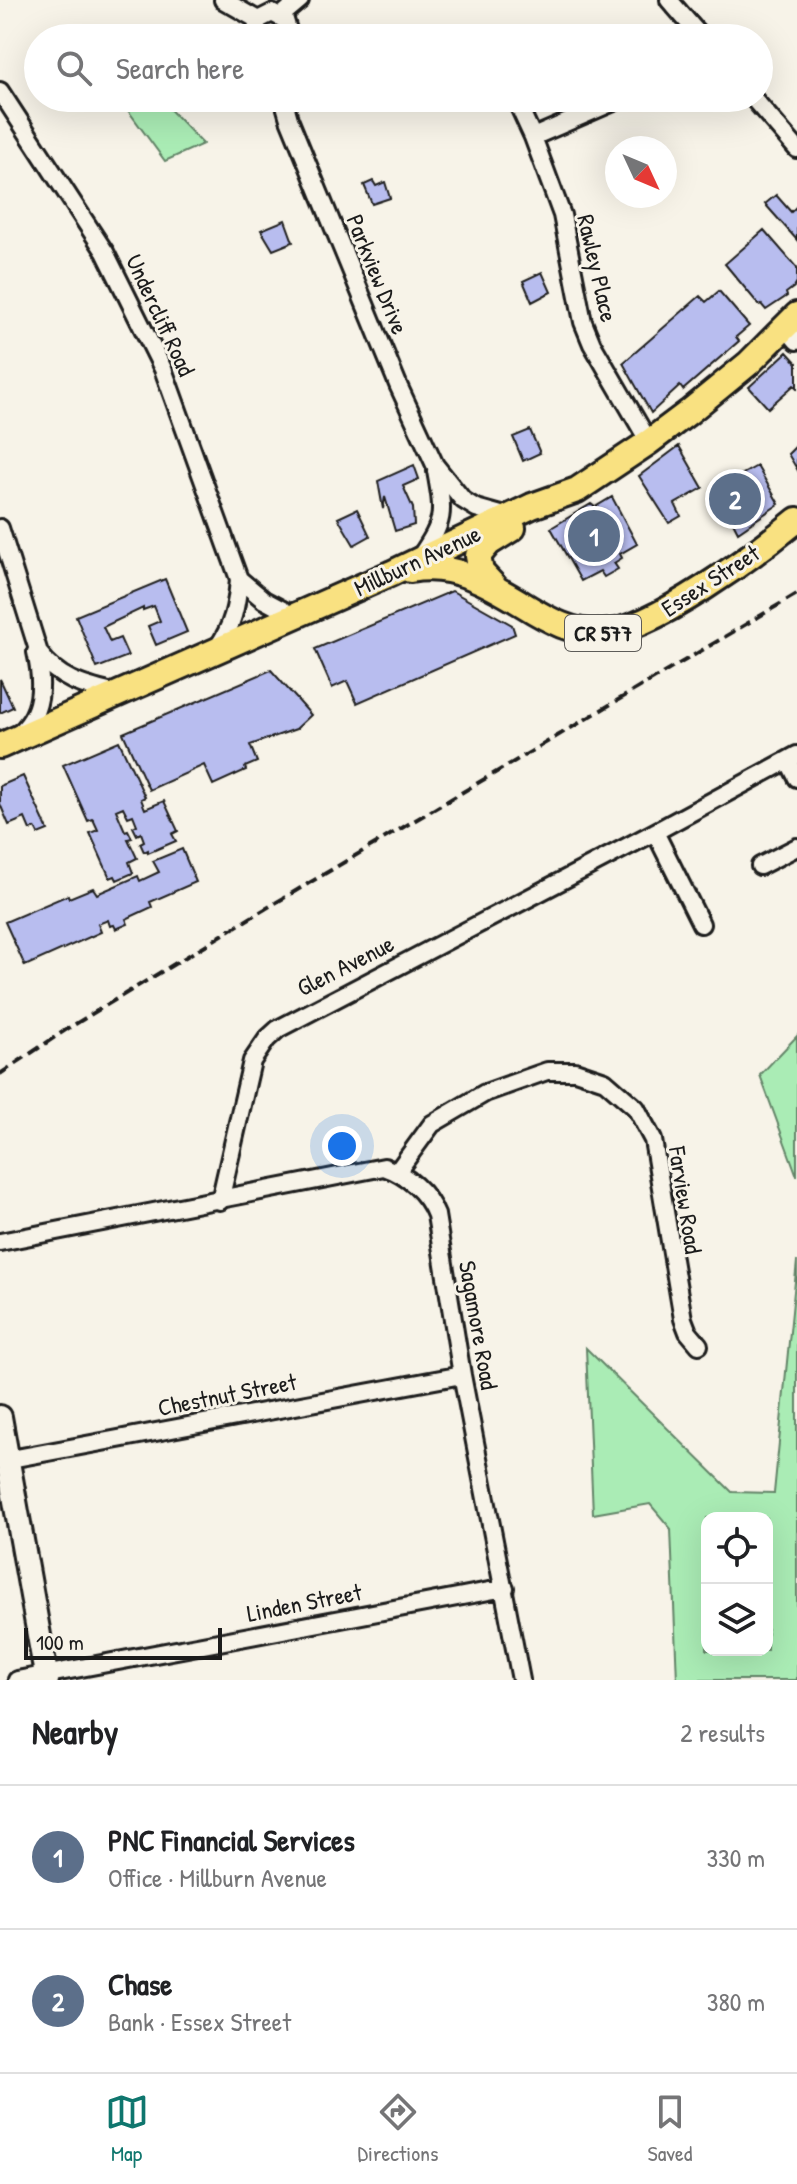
<!DOCTYPE html>
<html lang="en">
<head>
<meta charset="utf-8">
<style>
	:root { --surface:#fff; --page:#f6f6f6; --text:#202124; --muted:#757577; --line:#e0e0e0; --accent:#0f766e }
	body { margin:0; font-family:"Patrick Hand",sans-serif; background:var(--page); color:var(--text) }
	.controls { position:absolute; right:24px; bottom:24px; display:grid; overflow:hidden; border-radius:16px; box-shadow:0 8px 32px #0002 }
	.controls button { width:72px; height:72px; display:grid; place-items:center; padding:0; border:0; border-bottom:2px solid var(--line); background:var(--surface); color:var(--text); font:40px sans-serif }
	.compass { position:absolute; left:605px; top:136px; width:72px; height:72px; border-radius:50%; background:var(--surface); box-shadow:0 8px 32px #0002; rotate:134deg }
	.scale { position:absolute; left:24px; bottom:20px; width:198px; box-sizing:border-box; padding-left:8px; border:4px solid #1c1c1c; border-top:0; font-size:22px; line-height:28px; white-space:nowrap; color:#1c1c1c; -webkit-text-stroke:6px #f7f3e8; paint-order:stroke }
	.you { position:absolute; left:342px; top:1146px; width:28px; height:28px; margin:-20px; border:6px solid #fff; border-radius:50%; background:#1a73e8; box-shadow:0 0 0 12px #1a73e833 }
	.badge { display:grid; place-items:center; width:52px; height:52px; border-radius:50%; background:var(--accent); color:#fff; font-size:26px; font-weight:700 }
	.pin { position:absolute; translate:-50% -50%; border:4px solid #fff; box-shadow:0 2px 8px #0006 }
	.list { margin:0; padding:0; list-style:none }
	h2 { display:flex; justify-content:space-between; align-items:center; height:104px; margin:0; padding:0 32px; font-size:34px }
	h2 small { font-size:26px; font-weight:400; color:var(--muted) }
	.list li { display:grid; grid-template-columns:52px 1fr auto; gap:24px; align-items:center; box-sizing:border-box; height:144px; padding:0 32px; border-top:2px solid var(--line) }
	.list b { display:block; font-size:30px; white-space:nowrap }
	.list p { margin:0; font-size:26px; white-space:nowrap; color:var(--muted) }
	.list em { font-size:26px; font-style:normal; color:var(--muted) }
	.icon { flex:none; width:44px; height:44px; fill:none; stroke:currentColor; stroke-width:2; stroke-linecap:round; stroke-linejoin:round }
	.map { position:relative; flex:none; width:797px; height:1680px; overflow:hidden }
	.search { position:absolute; background:var(--surface); box-shadow:0 8px 32px #0002; left:24px; right:24px; top:24px; height:88px; display:flex; align-items:center; gap:20px; box-sizing:border-box; padding:0 28px; border-radius:44px; color:var(--muted); font-size:30px }
	.sheet { height:392px; background:var(--surface) }
	nav { display:flex; justify-content:space-around; align-items:center; box-sizing:border-box; height:112px; border-top:2px solid var(--line); background:var(--surface); font-size:22px; color:var(--muted) }
	nav a { display:grid; justify-items:center; gap:4px }
	nav .on { color:var(--accent) }
	.map>svg:first-child { display:block }
	.green { fill:#aaecb5; stroke:#638468; stroke-width:2; fill-rule:evenodd }
	.building { fill:#b8bdef; stroke:#1c1c1c; stroke-width:2 }
	.lines { fill:none; stroke-linecap:round; stroke-linejoin:round }
	.minor-casing { stroke:#1c1c1c; stroke-width:22 }
	.secondary-casing { stroke:#1c1c1c; stroke-width:28 }
	.primary-casing { stroke:#1c1c1c; stroke-width:30 }
	.minor { stroke:#f7f3e8; stroke-width:16 }
	.secondary { stroke:#f7f3e8; stroke-width:22 }
	.primary { stroke:#f9e181; stroke-width:24 }
	.rail { stroke:#1c1c1c; stroke-width:4; stroke-dasharray:12 6; stroke-linecap:butt }
	.labels { text-anchor:middle; dominant-baseline:central; stroke-width:6; stroke-linejoin:round; paint-order:stroke }
	.shield { fill:#f7f3e8; stroke:#5e5c59; stroke-width:2 }
	.shield-label { font-size:22px; font-weight:bold; fill:#1c1c1c }
	.street-label { font-size:24px; fill:#1c1c1c; stroke:#f7f3e8 }
</style>
</head>
<body>
<div class="map">
<svg width="797" height="1680" viewBox="0 0 797 1680">
	<rect width="100%" height="100%" fill="#f7f3e8"/>
	<filter id="ink" filterUnits="userSpaceOnUse"><feTurbulence type="fractalNoise" baseFrequency=".0125" numOctaves="2"/><feDisplacementMap in="SourceGraphic" scale="16" xChannelSelector="R" yChannelSelector="G"/><feConvolveMatrix kernelMatrix="1 2 1 2 8 2 1 2 1" color-interpolation-filters="sRGB"/></filter>
	<g filter="url(#ink)">
		<path class="green" d="M119 98H159L203 144 165 161Z
			M797 1036V1176L760 1075Z
			M797 1261V1680H677L671 1529 650 1504 593 1514 586 1348 732 1492 774 1493ZM767 1518V1650H707V1518Z"/>
		<path class="building" d="M373 181 376 186 385 182 390 198 372 204 364 185Z
			M776 195 791 212 797 206V240L765 204Z
			M285 220 293 242 273 250 261 230Z
			M764 230 797 268V282L794 287 786 293 787 296 766 310 761 304 759 305 725 264Z
			M542 272 551 292 532 302 523 281Z
			M719 291 749 326 736 337 739 341 683 390 680 386 651 413 623 363 700 296 706 302Z
			M787 352 797 363V388L794 385 768 408 749 387Z
			M530 430 540 453 523 461 513 437Z
			M797 445V469L788 454Z
			M679 446 703 488 675 504 681 516 669 523 639 476Z
			M414 465 419 479 403 486 413 508 414 525 395 531 385 497 383 509 378 481Z
			M757 466 779 504 738 532 716 489Z
			M612 497 637 544 620 554 622 558 614 563 618 569 604 577 600 571 581 581 551 528 591 504 595 507Z
			M357 509 370 536 354 545 338 518Z
			M165 579 187 632 156 645 148 626 160 621 154 606 143 610V608L103 627 110 642 120 638 128 656 97 668 76 616Z
			M452 591 512 625 515 634 357 703 347 681 332 688 315 649Z
			M271 670 311 715 296 729 250 745 257 762 245 767 246 770 213 785 204 765 149 790 123 733Z
			M0 679 13 707 0 713Z
			M119 741 145 797 141 799 145 809 164 801 178 831 172 834 176 841 148 853V850L144 852 140 843 144 841 141 833 137 835 133 827 137 825 133 815 128 817 123 807 116 810 125 831 128 830 132 838 128 839 137 858 129 862 133 873 117 880 115 876 110 878 90 833 98 830 93 819 88 821 63 765Z
			M23 776 48 830 38 834 35 828 30 830 25 818 9 825 0 804V786Z
			M182 849 196 882 150 902 152 907 126 919 128 924 116 929 114 925 110 926 108 920 98 924 101 932 25 966 5 922 68 895 69 898 93 888 97 894 138 876 140 881 159 872 153 861Z"/>
		<g class="lines">
			<g class="minor-casing">
				<path id="minor" d="M223 0 258 20
					M669 0 702 38
					M281 16 300 0
					M258 38 256 30 258 20 272 13 285 20 288 30 285 38
					M0 91 105 252 163 369 239 579 264 600 294 616
					M283 98 289 119 399 387 435 465 463 500 476 508 508 517
					M515 98 533 137 562 215 583 322 592 344 649 442
					M753 98 797 149
					M533 137 623 98
					M785 327 797 341
					M0 528 39 653C60 681 84 686 116 694
					M420 557C445 520 444 515 436 471
					M217 648C233 626 237 605 239 579
					M16 736C44 715 43 683 36 652
					M788 760 797 778
					M655 832 701 924
					M760 866 797 847
					M397 1172 432 1124 485 1093 547 1071H575L605 1081 636 1108 653 1140 683 1319 688 1332 699 1345
					M220 1201 252 1061 267 1039 278 1029 655 832 797 755
					M0 1242 384 1167C407 1175 427 1192 436 1215L462 1375 521 1680
					M0 1461 462 1375
					M17 1680 505 1588"/>
			</g>
			<g class="secondary-casing">
				<path id="secondary" d="M0 1417 47 1680"/>
			</g>
			<g class="primary-casing">
				<path id="primary" d="M410 570C453 562 488 583 524 605 548 620 574 634 603 633 652 631 758 552 797 520
					M495 587 481 572 478 556 489 543 513 528
					M0 746 392 573 532 506 577 490 649 442 689 412 749 363 797 315"/>
			</g>
			<use href="#minor" class="minor"/>
			<use href="#secondary" class="secondary"/>
			<use href="#primary" class="primary"/>
			<path class="rail" d="M0 1074 67 1029 250 918 797 594"/>
		</g>
	</g>
	<g class="labels">
		<rect class="shield" x="565" y="615" width="76" height="36" rx="6"/>
		<g class="shield-label">
			<text x="603" y="633">CR 577</text>
		</g>
		<g class="street-label">
			<text transform="translate(598 268) rotate(77)">Rawley Place</text>
			<text transform="translate(378 274) rotate(68)">Parkview Drive</text>
			<text transform="translate(161 315) rotate(65)">Undercliff Road</text>
			<text transform="translate(417 560) rotate(-25)">Millburn Avenue</text>
			<text transform="translate(710 580) rotate(-33)">Essex Street</text>
			<text transform="translate(345 965) rotate(-27)">Glen Avenue</text>
			<text transform="translate(686 1200) rotate(81)">Farview Road</text>
			<text transform="translate(479 1325) rotate(80)">Sagamore Road</text>
			<text transform="translate(227 1394) rotate(-11)">Chestnut Street</text>
			<text transform="translate(304 1602) rotate(-11)">Linden Street</text>
		</g>
	</g>
</svg>
<div class="controls">
<button><svg class="icon" aria-label="locate" viewBox="0 0 24 24"><circle cx="12" cy="12" r="6"/><path d="M12 2v4M12 18v4M2 12h4M18 12h4"/></svg></button>
<button><svg class="icon" aria-label="layers" viewBox="0 0 24 24"><path d="M12 4l9 5-9 5-9-5zM3 14l9 5 9-5"/></svg></button>
</div>
<svg class="compass" viewBox="-18 -18 36 36"><path d="M0-13l5 13h-10z" fill="#e53935"/><path d="M0 13l5-13h-10z" fill="#757577"/></svg>
<div class="scale">100 m</div>
<div class="you"></div>
<div class="pin badge" style="left:594px;top:536px;background:#5c6f8a">1</div>
<div class="pin badge" style="left:735px;top:499px;background:#5c6f8a">2</div>
<div class="search"><svg class="icon" aria-label="search" viewBox="0 0 24 24"><circle cx="10" cy="10" r="6"/><path d="M15 15l6 6"/></svg>Search here</div>
</div>
<section class="sheet">
<h2>Nearby<small>2 results</small></h2>
<ul class="list">
<li><span class="badge" style="background:#5c6f8a">1</span><div><b>PNC Financial Services</b><p>Office · Millburn Avenue</p></div><em>330 m</em></li>
<li><span class="badge" style="background:#5c6f8a">2</span><div><b>Chase</b><p>Bank · Essex Street</p></div><em>380 m</em></li>
</ul>
</section>
<nav>
<a class="on"><svg class="icon" aria-label="map" viewBox="0 0 24 24"><path d="M3 6l6-2 6 2 6-2v14l-6 2-6-2-6 2zM9 4v14M15 6v14"/></svg>Map</a>
<a><svg class="icon" aria-label="directions" viewBox="0 0 24 24"><path d="M12 3l9 9-9 9-9-9zM9 14v-3h6M13 9l2 2-2 2"/></svg>Directions</a>
<a><svg class="icon" aria-label="saved" viewBox="0 0 24 24"><path d="M7 4h10v16l-5-4-5 4z"/></svg>Saved</a>
</nav>
</body>
</html>
